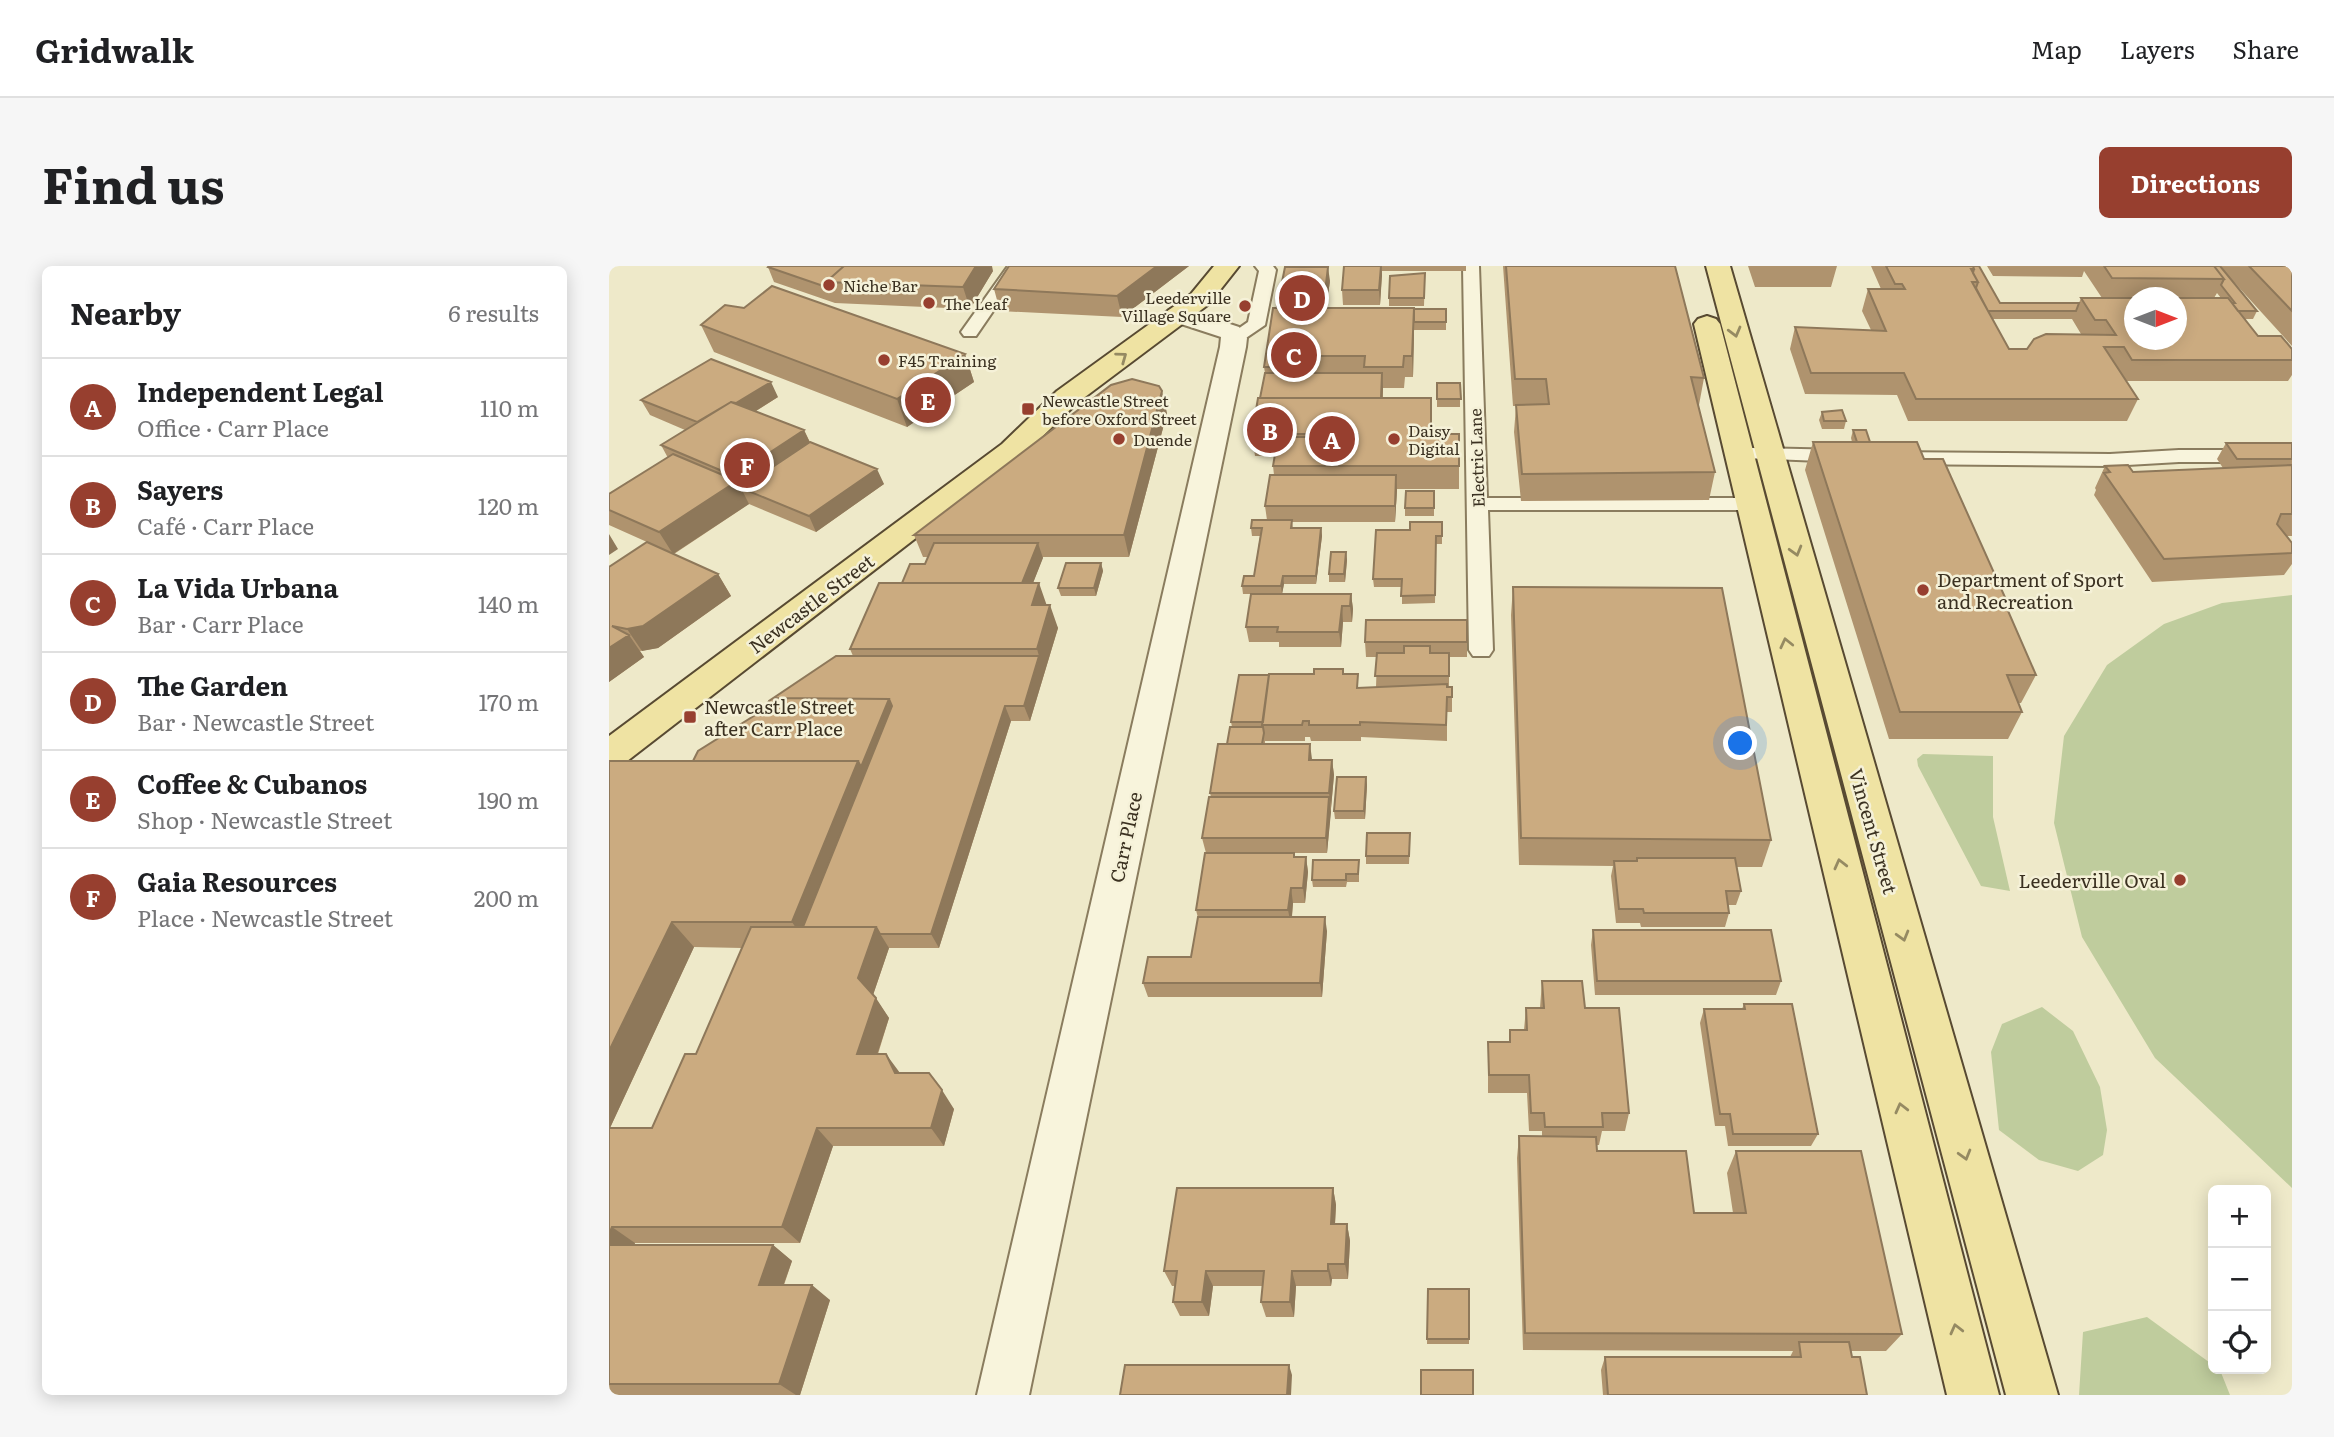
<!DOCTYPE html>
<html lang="en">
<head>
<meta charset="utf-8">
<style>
	:root { --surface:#fff; --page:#f6f6f6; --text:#202124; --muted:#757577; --line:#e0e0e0; --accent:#973f2f }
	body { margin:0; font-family:Literata,serif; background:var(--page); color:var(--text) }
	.controls { position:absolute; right:21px; bottom:21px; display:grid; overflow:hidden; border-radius:10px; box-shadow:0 4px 18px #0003 }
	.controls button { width:63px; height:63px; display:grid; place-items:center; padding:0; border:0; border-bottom:2px solid var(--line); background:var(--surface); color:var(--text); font:35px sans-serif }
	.compass { position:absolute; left:1515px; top:21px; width:63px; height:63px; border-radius:50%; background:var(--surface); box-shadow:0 4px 18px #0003; rotate:90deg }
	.you { position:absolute; left:1132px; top:478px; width:24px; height:24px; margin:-18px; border:5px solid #fff; border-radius:50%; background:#1a73e8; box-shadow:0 0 0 10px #1a73e833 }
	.badge { display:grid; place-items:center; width:46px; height:46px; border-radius:50%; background:var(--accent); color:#fff; font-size:23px; font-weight:700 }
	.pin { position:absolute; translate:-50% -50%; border:4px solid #fff; box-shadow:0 2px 7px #0006 }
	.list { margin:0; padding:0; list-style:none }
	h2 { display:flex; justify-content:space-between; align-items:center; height:91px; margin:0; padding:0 28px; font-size:30px }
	h2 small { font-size:23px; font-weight:400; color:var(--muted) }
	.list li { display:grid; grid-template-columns:46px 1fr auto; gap:21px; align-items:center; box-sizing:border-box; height:98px; padding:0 28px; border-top:2px solid var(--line) }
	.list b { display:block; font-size:26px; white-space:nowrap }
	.list p { margin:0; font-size:23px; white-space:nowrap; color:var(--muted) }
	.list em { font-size:23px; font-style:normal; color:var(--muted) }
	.icon { flex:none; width:38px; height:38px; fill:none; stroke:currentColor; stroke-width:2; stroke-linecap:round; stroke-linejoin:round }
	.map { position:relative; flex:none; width:1683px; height:1129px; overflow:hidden; border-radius:10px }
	header { display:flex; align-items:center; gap:42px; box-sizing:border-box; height:98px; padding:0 35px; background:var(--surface); border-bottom:2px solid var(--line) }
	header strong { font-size:33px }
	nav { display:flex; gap:38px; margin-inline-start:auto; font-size:24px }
	.intro { display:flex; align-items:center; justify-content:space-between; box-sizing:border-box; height:168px; padding:0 42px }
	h1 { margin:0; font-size:49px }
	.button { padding:18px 32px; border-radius:10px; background:var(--accent); color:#fff; font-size:24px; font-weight:700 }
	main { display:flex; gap:42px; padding:0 42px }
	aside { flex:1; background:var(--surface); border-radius:10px; box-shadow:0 4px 18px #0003 }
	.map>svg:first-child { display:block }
	.green { fill:#bfcc9d }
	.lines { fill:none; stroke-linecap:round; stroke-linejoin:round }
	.lane-casing { stroke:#8a7c5e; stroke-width:4 }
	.street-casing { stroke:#8a7c5e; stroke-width:4 }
	.primary-casing { stroke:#584a32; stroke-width:4 }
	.lane { fill:#f8f4dc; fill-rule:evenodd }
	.street { fill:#f8f4dc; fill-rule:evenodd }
	.primary { fill:#efe3a3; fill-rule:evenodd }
	.wall { fill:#af936e; fill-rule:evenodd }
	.shaded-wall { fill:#8e785a }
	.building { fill:#cbab80; stroke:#8e785a; stroke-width:2 }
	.oneway { stroke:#958a62 }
	.poi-dot { fill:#973f2f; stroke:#f5f1d8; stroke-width:2.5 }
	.labels { text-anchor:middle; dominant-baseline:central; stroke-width:5; stroke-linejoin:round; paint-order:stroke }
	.far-poi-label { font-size:16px; fill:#3b3121; stroke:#f5f1d8; text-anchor:start }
	.far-street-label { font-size:16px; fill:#3b3121; stroke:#f5f1d8 }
	.poi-label { font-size:19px; fill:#3b3121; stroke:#f5f1d8; text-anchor:start }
	.street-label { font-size:19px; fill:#3b3121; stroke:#f5f1d8 }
</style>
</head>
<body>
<header>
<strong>Gridwalk</strong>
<nav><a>Map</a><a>Layers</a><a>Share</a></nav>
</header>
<div class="intro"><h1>Find us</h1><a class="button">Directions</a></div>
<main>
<aside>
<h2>Nearby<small>6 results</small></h2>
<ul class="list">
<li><span class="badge">A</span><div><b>Independent Legal</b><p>Office · Carr Place</p></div><em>110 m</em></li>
<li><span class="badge">B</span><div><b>Sayers</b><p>Café · Carr Place</p></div><em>120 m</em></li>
<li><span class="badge">C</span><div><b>La Vida Urbana</b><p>Bar · Carr Place</p></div><em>140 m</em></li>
<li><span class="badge">D</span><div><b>The Garden</b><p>Bar · Newcastle Street</p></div><em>170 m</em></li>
<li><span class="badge">E</span><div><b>Coffee &amp; Cubanos</b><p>Shop · Newcastle Street</p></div><em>190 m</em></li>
<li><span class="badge">F</span><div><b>Gaia Resources</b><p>Place · Newcastle Street</p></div><em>200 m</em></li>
</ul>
</aside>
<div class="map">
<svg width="1683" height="1129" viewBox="0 0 1683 1129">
	<rect width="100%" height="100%" fill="#eee9c9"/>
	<path class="green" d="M1683 329V922L1546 792 1473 671 1445 557 1455 470 1498 399 1555 358 1613 337Z
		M1314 488 1384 490V551L1401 625 1372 620 1309 500 1308 493Z
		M1433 741 1464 765 1491 821 1498 864 1494 889 1469 905 1430 894 1390 864 1382 786 1393 758Z
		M1538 1051 1604 1099V1103L1611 1104 1621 1129H1470L1474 1066Z"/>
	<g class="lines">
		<g class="lane-casing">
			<path id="lane" d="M399 0H415L367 70H355L352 66Z
				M646 0H664L667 4 656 59 631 76H619L616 72 639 56 650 5Z
				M854 0H870L878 232H1143L1153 238 1143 244H879L884 384 880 390H864L860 384Z
				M1142 182 1236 184 1246 190 1236 196 1135 192 1132 188 1135 184Z
				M1570 184H1683V196H1570L1501 200 1278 198 1268 192 1278 186 1501 188Z"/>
		</g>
		<g class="street-casing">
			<path id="street" d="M569 41 630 61 638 72 637 81 420 1129H368L611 81 612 71 560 54 556 49 560 44Z"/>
		</g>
		<g class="primary-casing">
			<path id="primary" d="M605 0H630L600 38 468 137 413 190 13 499 0 503V470L393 178 448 125 582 28Z
				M1097 0H1121L1449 1129H1397Z
				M1098 50 1107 53 1111 58 1390 1129H1338L1085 58 1089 53Z"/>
		</g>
		<use href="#lane" class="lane"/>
		<use href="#street" class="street"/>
		<use href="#primary" class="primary"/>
	</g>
	<path class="wall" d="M400 0H580L513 51 391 45 385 23Z
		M735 0H857V5H773L771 39H734L733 24Z
		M894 0H1066L1095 112 1090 139H1089L1106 206 1100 234 912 235 905 166 907 140H904Z
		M1139 0H1228L1222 21H1146Z
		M1262 0H1370L1391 37H1470L1472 32H1493L1475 5 1473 11 1384 10 1378 0H1683V80L1624 15 1648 45 1644 53H1635L1649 70 1683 83V109L1679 115H1517L1529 133 1518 155H1299L1288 129 1196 128 1181 83 1186 61 1262 64 1253 45 1259 23H1272ZM1608 27 1612 32H1605ZM1383 53H1463L1472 68 1418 83H1400Z
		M159 1 384 5 361 43 226 37 165 16Z
		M816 7 815 40H780V32Z
		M721 15 717 42 837 43V64H805L804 111H796L795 122H774V132L822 168H850V223H788L786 256H683L684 262H712L713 270 707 318H675L673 328H742L744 343 743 356H734L732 381H670V376H640L637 361 642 328H634L633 320 645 310 651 270H643L642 262 658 254 656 240 665 209 664 200 666 190H646L643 168 651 132 656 107 655 101Z
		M92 59 356 88 365 116 298 161 105 86Z
		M828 117H851V141H828Z
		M169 131 147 145 195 164 201 176 275 218 207 266 140 238 65 288 109 308 122 330 49 382 31 385 35 391 0 416V301L38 276 0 259V228L59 192 52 179 76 164 41 149 32 134Z
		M1213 146 1237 155 1235 163H1213L1210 154Z
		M558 147 520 291H434L424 317 449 362 421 455H402L330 682H280L264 729 280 752 269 788 290 807 345 843 335 880H224L191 977H26L25 979H164L183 995 175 1019 221 1034 191 1129H0V495H84L159 448 161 444 158 439 244 390 241 383 293 317 316 298 319 291H314L305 269ZM85 681 133 682 87 788 43 862H1Z
		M1244 164 1261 176 1315 193 1399 338 1398 342 1427 409 1412 437H1410L1413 446 1399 473H1280L1196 204 1204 176H1243L1242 172Z
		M1617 177H1683V270H1678L1683 277V298L1675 309 1543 316 1485 229 1487 224 1486 222 1496 200 1524 206 1614 202 1608 193Z
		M825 225V250H796V242Z
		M833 256V278H827L826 337 793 338V321H765L764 313 801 264Z
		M737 286 738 294 736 316H720V308Z
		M492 297 494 305 487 330H452L449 322Z
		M904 321 1162 574 1153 601H1128L1132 625 1127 639H1119L1120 647 1116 661H1032L1031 657H1007L1002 610 1004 600 910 599 902 349Z
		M858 354V391H840V421H843V446H838V475L752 471V475H702L701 471H696V475H656V478L703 494H723L725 509 718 587H597L593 572 602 531 601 527 618 478 623 461 622 456 735 408 750 422 767 421 768 391H757L756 376Z
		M757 511 758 519 756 553H726L725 545Z
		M801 574 800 598H757V590Z
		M686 591H697L699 606 696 637H684L683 651 718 665 713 731H539L534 717 582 691 589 652 587 644Z
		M750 594V616H738L737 621H704L703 614Z
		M984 664 1172 715 1167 729H986L982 679Z
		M933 715 976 742 1020 847 1016 865H993L990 879H988V885L1085 947H1124L1118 907 1127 885 1293 1068 1277 1085H1241L1243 1091 1258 1129H994L992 1104 996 1091H1181L1184 1085 914 1084 908 892 910 870H933V865H920L918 827H879V776H900L901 764H915L917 742H931Z
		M1135 738 1209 868 1202 880H1119L1116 860H1106L1091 757 1095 743H1133Z
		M724 922 727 939 726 958H738L741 975 739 1013H723L722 1020H687L685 1051H657L652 1036 654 1020H604L600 1050H571L564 1036 566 1020H563L555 1005Z
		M819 1023H860V1078H818Z"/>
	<path class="shaded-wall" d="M367 0H383L384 5 361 43 354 21Z
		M548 0H580L513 51 508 30Z
		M773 0V10L771 39 770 24Z
		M719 1 721 15 715 57 714 42Z
		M805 42V64L804 111 803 90Z
		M356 88 365 116 298 161 288 133Z
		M693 90 695 112 694 122 692 101Z
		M773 107 774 122 772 154 771 139Z
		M162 116 169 131 101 174 93 158Z
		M553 125 558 147 520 291 515 269Z
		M195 164 208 192 132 222 140 238 64 288 50 266 128 215 125 210Z
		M268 203 275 218 207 266 200 250Z
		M787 209 788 224 786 256V240Z
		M712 262 713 270 707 318V310Z
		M0 268 9 283 0 289Z
		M429 277 434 292 418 332 413 317Z
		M737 286 738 294 736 316 735 308Z
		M492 297 494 305 487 330 485 322Z
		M109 308 122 330 49 382 33 385 18 363Z
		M674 310 675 318 673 328 672 320Z
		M430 317 438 340 423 339Z
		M742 328 744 343 743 356 741 340Z
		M441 339 449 362 421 455 415 440 430 390 428 383Z
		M733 340 734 356 732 381 730 366Z
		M20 369 35 391 0 416V382Z
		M280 433 291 455 191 668 183 656 249 495Z
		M396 440 402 455 330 682 322 668Z
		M701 478 703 493 702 509 700 494Z
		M723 494 725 509 722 542 720 527Z
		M757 511 758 519 756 553 755 545Z
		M720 531 722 546 718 587 717 572Z
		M697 591 699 606 696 637 694 622Z
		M682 622 684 637 682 659 679 644Z
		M716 651 718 665 713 731 711 717Z
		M63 656 85 681 0 864V785Z
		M267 661 280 682 263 732 249 712Z
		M267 732 280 752 262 807 248 788Z
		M277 788 291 807H286Z
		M333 824 345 843 335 880 322 862Z
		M208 862 224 880 191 977 173 961Z
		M724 922 727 939 725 975 722 958Z
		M738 958 741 975 739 1013 736 998Z
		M3 961 26 977 18 995 0 982V968Z
		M164 979 183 995 169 1034 150 1019Z
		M719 998 723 1013 722 1020 719 1005Z
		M597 1005 604 1020 600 1050 593 1036Z
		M683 1005 687 1020 685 1051 681 1036Z
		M203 1019 221 1034 191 1129H187L170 1118Z
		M680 1099 683 1109 682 1129H678Z"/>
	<path class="building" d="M160 0H235L217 16 220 22 159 1Z
		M235 0H367L354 21 217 16Z
		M400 0H548L508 30 385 23Z
		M735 0H772L770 24H733Z
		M897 0H1066L1095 112 1082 111 1106 206 913 208 907 139 940 138 937 113H906Z
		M1277 0H1364L1365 3H1362L1369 16H1363L1400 83H1418L1425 73 1437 68 1507 69 1497 54H1486L1472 32H1525V74H1567V32H1619L1649 70H1672L1683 83V94H1523L1515 81H1495L1529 133H1307L1295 107H1202L1186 61 1277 65 1259 23H1296L1293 18H1286Z
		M1364 0H1370L1391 37H1470L1467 45H1379L1367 22 1369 16 1364 7 1365 3Z
		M1495 0H1605L1615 13 1503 12Z
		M1605 0H1611L1648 45H1629L1623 37H1626L1612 19 1615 13Z
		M1640 0H1683V45Z
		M676 1H719L714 42 668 41Z
		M816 7 815 32H780L781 10Z
		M163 20 356 88 288 133 92 59 116 39 135 42Z
		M664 42H805L803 90H795L794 101H755L756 90H693L692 101H655Z
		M805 43H837V56H805Z
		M102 93 162 116 127 137 122 136 88 156 32 134Z
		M656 107H773L772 132H651Z
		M523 113 550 120 553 125 515 269H305L502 119Z
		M828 117H851L852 133H828Z
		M649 132H822V168H850V200H664L669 171H749V168H643Z
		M122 136 195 164 125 210 52 179Z
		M1233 144 1237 155H1215L1213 146Z
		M1244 164H1257L1261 176H1248Z
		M201 176 268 203 200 250 132 222Z
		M1204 176H1308L1315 193H1334L1399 338H1396L1427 409H1398L1413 446H1291Z
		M1617 177H1683V193H1628Z
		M64 188 128 215 50 266 0 244V228Z
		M1519 199 1524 206 1683 199V248H1672L1668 258 1683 277V287L1555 293 1495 207 1501 206 1496 200Z
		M661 209H787L786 240H656Z
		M797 225H825V242H796Z
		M643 254H683L682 262H712L707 310H674L672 320H633L635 310H645L653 262H642Z
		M801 256H833V270H827L826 329 792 330 793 313H764L767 264H801Z
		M38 276 109 308 34 360 18 363 3 360 20 369 0 382V301Z
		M325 277H429L413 317H293L301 298H316Z
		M722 286H737L735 308H720Z
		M457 297H492L485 322H449Z
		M270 317H430L423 339H441L428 383H241Z
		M904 321 1113 322 1162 574 912 572Z
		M642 328H742L741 340H733L730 366H668L669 361H637Z
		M757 354H858V376H756Z
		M795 380H821V387H840V410H766L768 387H795Z
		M227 390H430L415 440H396L322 668H271L267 661H194L283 440 280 433 166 432 163 439H158L160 435Z
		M705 403H734V408H749L748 422 838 418V421H843V431H838L837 459 751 456V459H700V455H694L693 459H653L660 408H705Z
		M630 409H660L654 456H622Z
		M166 432 280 433 252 501 249 495H84L89 485 148 448H159Z
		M621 461H654L655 467 653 478H618Z
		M609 478H701L700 494H723L720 527H601Z
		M0 495H249L183 656H63L0 785Z
		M728 511H757L755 545H725Z
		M600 531H720L717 572H593Z
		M758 567H801L800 590H757Z
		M596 587H685V591H697L694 622H682L679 644H587Z
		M1028 592H1126L1132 625H1117L1120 647H1035L1034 643H1010L1005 595H1028Z
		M704 594H750L749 608H737V614H703Z
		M589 651H716L711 717H534L539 691H582Z
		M142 661H267L249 712 267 732 248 788H277L286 807H320L333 824 322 862H208L173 961H3L0 968V862H43L76 788H87Z
		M984 664H1162L1172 715H988Z
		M933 715H973L976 742H1010L1020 847H993L994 861H936L935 847H922L920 809H880L879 776H901V764H918L917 742H935Z
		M1135 738H1183L1209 868H1124L1121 848H1111L1095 743H1136Z
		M910 870 987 871 988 885H1077L1085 947H1137L1127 885H1252L1293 1068 916 1067Z
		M568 922H724L722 958H738L736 998H719V1005H683L681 1036H652L655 1005H597L593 1036H564L568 1005H555Z
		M0 979H164L150 1019H203L170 1118H0Z
		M819 1023H860V1073H818Z
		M1190 1076H1240L1243 1091H1251L1258 1129H999L996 1091H1192Z
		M516 1099H680L678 1129H511Z
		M812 1104H864V1129H812Z"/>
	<defs><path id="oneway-chevron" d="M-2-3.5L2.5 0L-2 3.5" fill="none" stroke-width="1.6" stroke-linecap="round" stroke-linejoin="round" transform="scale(1.75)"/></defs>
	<g class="oneway">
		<use href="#oneway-chevron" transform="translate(1126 66) rotate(75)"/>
		<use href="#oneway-chevron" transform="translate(513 91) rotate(-36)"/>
		<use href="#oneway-chevron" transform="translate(1187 285) rotate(74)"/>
		<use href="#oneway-chevron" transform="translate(1177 377) rotate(-103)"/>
		<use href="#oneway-chevron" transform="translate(1231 598) rotate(-104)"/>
		<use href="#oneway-chevron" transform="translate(1294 670) rotate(74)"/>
		<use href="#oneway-chevron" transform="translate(1292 842) rotate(-104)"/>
		<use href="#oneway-chevron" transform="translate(1356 889) rotate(74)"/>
		<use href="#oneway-chevron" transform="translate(1347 1063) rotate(-104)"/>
	</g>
	<g class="poi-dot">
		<circle cx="220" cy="19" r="7"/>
		<circle cx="320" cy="37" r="7"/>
		<circle cx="636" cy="40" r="7"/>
		<circle cx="275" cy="94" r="7"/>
		<rect x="412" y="136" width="14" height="14" rx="3.5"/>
		<circle cx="510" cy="173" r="7"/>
		<circle cx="785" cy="173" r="7"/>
		<circle cx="1314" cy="324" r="7"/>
		<rect x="74" y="444" width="14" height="14" rx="3.5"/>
		<circle cx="1571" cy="614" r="7"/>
	</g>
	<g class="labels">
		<g class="far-poi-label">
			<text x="234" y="19">Niche Bar</text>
			<text x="622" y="31" text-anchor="end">Leederville<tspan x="622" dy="18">Village Square</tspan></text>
			<text x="334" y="37">The Leaf</text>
			<text x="289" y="94">F45 Training</text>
			<text x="433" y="134">Newcastle Street<tspan x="433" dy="18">before Oxford Street</tspan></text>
			<text x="799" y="164">Daisy<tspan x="799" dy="18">Digital</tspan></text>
			<text x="524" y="173">Duende</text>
		</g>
		<g class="far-street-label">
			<text transform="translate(867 192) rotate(-92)">Electric Lane</text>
		</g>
		<g class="poi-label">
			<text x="1328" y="313">Department of Sport<tspan x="1328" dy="22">and Recreation</tspan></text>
			<text x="95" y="440">Newcastle Street<tspan x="95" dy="22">after Carr Place</tspan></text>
			<text x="1557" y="614" text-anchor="end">Leederville Oval</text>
		</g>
		<g class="street-label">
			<text transform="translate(202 337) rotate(-37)">Newcastle Street</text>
			<text transform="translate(1265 565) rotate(74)">Vincent Street</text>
			<text transform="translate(516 571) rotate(-78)">Carr Place</text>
		</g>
	</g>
</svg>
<div class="controls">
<button>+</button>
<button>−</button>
<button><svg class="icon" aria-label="locate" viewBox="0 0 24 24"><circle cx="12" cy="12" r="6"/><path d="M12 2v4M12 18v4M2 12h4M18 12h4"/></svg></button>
</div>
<svg class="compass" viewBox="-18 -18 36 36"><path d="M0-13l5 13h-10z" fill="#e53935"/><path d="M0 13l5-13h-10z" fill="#757577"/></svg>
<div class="you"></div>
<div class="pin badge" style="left:723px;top:173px">A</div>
<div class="pin badge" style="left:661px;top:164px">B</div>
<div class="pin badge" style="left:685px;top:89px">C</div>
<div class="pin badge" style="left:693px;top:32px">D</div>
<div class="pin badge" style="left:319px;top:134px">E</div>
<div class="pin badge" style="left:138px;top:199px">F</div>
</div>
</main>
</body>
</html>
